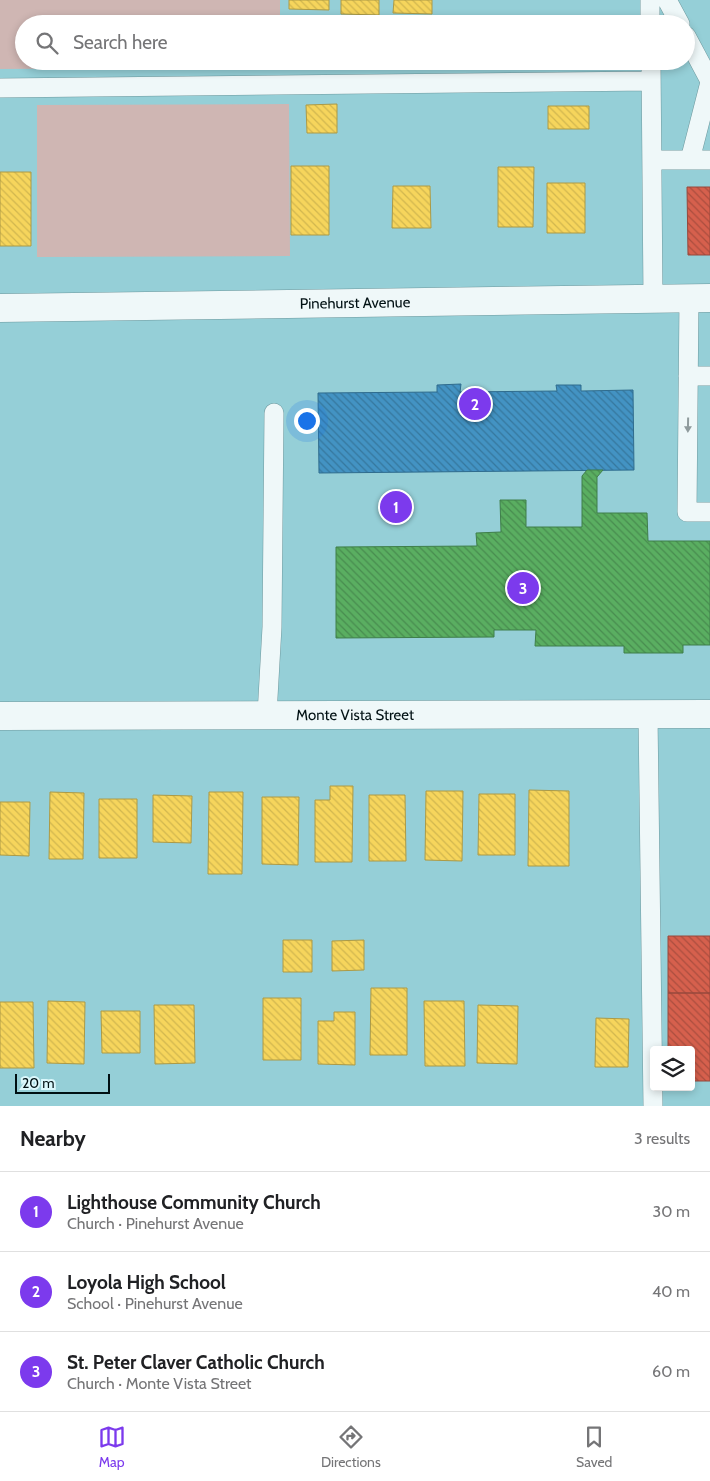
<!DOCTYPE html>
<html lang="en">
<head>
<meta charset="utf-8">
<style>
	:root { --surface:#fff; --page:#f6f6f6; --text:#202124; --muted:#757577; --line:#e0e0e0; --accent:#7c3aed }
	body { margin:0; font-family:Cabin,sans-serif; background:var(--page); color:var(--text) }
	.controls { position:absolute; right:15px; bottom:15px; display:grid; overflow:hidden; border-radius:5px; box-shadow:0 2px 8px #0003 }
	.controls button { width:45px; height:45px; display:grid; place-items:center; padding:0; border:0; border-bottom:1px solid var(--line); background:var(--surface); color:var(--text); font:25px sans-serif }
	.scale { position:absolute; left:15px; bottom:12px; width:95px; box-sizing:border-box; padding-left:5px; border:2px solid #001013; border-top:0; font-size:14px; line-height:18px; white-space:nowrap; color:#001013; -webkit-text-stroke:4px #dbf8fc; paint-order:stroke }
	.you { position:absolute; left:306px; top:420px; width:18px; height:18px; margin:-12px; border:4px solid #fff; border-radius:50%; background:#1a73e8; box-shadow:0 0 0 8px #1a73e833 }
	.badge { display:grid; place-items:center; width:32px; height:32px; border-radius:50%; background:var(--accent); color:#fff; font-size:16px; font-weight:700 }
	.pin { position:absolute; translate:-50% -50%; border:2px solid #fff; box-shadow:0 1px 5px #0006 }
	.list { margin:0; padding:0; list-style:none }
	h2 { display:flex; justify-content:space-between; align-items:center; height:65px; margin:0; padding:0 20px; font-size:21px }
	h2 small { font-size:16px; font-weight:400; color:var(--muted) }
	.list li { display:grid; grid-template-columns:32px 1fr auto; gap:15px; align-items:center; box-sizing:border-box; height:80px; padding:0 20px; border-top:1px solid var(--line) }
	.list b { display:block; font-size:19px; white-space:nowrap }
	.list p { margin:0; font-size:16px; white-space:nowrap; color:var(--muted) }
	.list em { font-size:16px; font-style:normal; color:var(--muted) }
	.icon { flex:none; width:28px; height:28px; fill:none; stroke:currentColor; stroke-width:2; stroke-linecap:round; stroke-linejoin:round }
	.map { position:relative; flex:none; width:710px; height:1106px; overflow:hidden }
	.search { position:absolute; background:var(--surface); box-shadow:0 2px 8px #0003; left:15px; right:15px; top:15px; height:55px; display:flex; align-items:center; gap:12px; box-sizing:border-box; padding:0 18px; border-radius:28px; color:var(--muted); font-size:19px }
	.sheet { height:305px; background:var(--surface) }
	nav { display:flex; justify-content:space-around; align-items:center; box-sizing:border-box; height:70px; border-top:1px solid var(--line); background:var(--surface); font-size:14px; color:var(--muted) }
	nav a { display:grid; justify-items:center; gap:2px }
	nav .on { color:var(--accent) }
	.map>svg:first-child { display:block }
	.grass { fill:#cfb6b3 }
	.homes { fill:url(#homes-back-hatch); stroke:#ac9a46 }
	.shops { fill:url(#shops-back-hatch); stroke:#96483c }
	.schools { fill:url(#schools-back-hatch); stroke:#2f6c8e }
	.public { fill:url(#public-back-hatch); stroke:#3f7f4a }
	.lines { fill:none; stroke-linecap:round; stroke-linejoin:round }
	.service-casing { stroke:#6e989d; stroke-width:20 }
	.minor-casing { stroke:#6e989d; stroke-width:29 }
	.service { stroke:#eff8f9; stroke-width:19 }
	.minor { stroke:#eff8f9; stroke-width:28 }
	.oneway { fill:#8f9b9d }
	.labels { text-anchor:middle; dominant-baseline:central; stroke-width:5; stroke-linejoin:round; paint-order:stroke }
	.street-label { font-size:15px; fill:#001013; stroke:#dbf8fc }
</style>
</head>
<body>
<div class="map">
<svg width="710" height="1106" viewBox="0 0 710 1106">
	<defs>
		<pattern id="homes-back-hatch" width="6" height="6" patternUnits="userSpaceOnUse" patternTransform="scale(1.25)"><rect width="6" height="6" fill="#f6d55c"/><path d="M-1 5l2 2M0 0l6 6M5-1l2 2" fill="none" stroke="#d1b64f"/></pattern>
		<pattern id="shops-back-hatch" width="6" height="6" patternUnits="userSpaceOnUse" patternTransform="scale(1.25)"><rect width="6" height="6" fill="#d6604d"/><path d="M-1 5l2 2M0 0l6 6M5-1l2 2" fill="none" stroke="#ab4e3f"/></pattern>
		<pattern id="schools-back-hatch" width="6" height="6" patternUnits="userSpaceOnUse" patternTransform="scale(1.25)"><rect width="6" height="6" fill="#4393c3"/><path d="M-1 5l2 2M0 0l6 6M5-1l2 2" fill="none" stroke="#36779d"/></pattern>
		<pattern id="public-back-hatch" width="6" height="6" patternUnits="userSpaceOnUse" patternTransform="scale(1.25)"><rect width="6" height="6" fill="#5aae61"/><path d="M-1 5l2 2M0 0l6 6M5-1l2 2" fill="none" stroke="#488c4f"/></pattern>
	</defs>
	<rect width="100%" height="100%" fill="#95cfd7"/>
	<path class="grass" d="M0 0H280V24H24V61H280L281 67 0 69Z
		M289 104 290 256 37 257V105Z"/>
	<path class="homes" d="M289 0H329V10L289 9Z
		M341 0H379V15L341 14Z
		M394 0H432V14L393 13Z
		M337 104V133H307L306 105Z
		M548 106H589V129H548Z
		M291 166H329V235H291Z
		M498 167H534L533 227H498Z
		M0 172H31V246H0Z
		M547 183H585V233H547Z
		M393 186H430L431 228H392Z
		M330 786H353L352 862H315V800H330Z
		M529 790 569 791V866H528Z
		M426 791H463L462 861 425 860Z
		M50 792 84 793 83 859H49Z
		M209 792H243L242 874H208Z
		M479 794H515V855H478Z
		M153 795 192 796 191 843 153 842Z
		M369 795H405L406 861H369Z
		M262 797H299L298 865 262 864Z
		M99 799H137V858H99Z
		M0 802H30L29 856 0 855Z
		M283 940H312V972H283Z
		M364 940V970L332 971V941Z
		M371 988H407V1055H370Z
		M263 998H301V1060H263Z
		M48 1001 85 1002 84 1064 47 1063Z
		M424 1001H464L465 1066H425Z
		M0 1002H33L34 1068H0Z
		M154 1005H194L195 1063 155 1064Z
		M478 1005 518 1006 517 1064 477 1063Z
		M101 1011H140V1053H102Z
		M334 1012H355V1065L318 1064V1021H334Z
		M596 1018 629 1019 628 1067H595Z"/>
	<path class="shops" d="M687 187H710V255H688Z
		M668 936H710V993H668Z
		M668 993H710V1081H691V1050H668Z"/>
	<path class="schools" d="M461 384 460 392 557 391 556 385H581V391L633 390 634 470 319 473 318 393 437 392V385Z"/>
	<path class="public" d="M587 470H603L597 477V513H647L648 541H710V645H683V653H624V646H535L536 630H494V637L336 638V547L477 546 476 533 501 532 500 500H526V527H582V476Z"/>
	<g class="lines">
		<g class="service-casing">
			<path id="service" d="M650 0V24
				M667 0 680 24
				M686 36 710 81
				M651 61 653 299
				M0 88 651 81
				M652 160H710
				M690 160 710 82
				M689 298 687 512H710
				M688 376H710
				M267 715 272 627 274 413
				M648 715 653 1106"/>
		</g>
		<g class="minor-casing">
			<g id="minor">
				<path id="s1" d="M0 308 710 298"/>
				<path id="s2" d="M0 716 710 714"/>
			</g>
		</g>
		<use href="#service" class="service"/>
		<use href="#minor" class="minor"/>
	</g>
	<defs><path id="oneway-solid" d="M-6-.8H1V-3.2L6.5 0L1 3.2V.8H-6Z" transform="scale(1.25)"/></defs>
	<use class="oneway" href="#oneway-solid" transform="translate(688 425) rotate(91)"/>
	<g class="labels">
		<g class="street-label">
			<text stroke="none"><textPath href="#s1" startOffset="355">Pinehurst Avenue</textPath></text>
			<text stroke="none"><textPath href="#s2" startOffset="355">Monte Vista Street</textPath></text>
		</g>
	</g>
</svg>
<div class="controls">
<button><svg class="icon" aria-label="layers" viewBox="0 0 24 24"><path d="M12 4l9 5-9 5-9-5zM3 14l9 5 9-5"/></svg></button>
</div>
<div class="scale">20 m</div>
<div class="you"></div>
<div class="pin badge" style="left:396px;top:507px">1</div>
<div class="pin badge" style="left:475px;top:404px">2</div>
<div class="pin badge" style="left:523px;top:588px">3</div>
<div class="search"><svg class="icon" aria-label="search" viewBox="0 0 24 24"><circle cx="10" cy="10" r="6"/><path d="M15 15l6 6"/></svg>Search here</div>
</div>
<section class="sheet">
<h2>Nearby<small>3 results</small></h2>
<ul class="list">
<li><span class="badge">1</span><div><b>Lighthouse Community Church</b><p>Church · Pinehurst Avenue</p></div><em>30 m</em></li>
<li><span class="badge">2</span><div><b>Loyola High School</b><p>School · Pinehurst Avenue</p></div><em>40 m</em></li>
<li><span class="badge">3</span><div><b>St. Peter Claver Catholic Church</b><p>Church · Monte Vista Street</p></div><em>60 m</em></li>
</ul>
</section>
<nav>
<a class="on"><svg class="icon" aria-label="map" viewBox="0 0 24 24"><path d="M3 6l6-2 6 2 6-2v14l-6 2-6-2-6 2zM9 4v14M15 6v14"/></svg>Map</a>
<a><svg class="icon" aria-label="directions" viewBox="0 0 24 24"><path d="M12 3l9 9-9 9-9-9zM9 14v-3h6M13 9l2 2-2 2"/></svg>Directions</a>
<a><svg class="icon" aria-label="saved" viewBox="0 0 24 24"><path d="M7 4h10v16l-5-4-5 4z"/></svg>Saved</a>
</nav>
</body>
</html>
